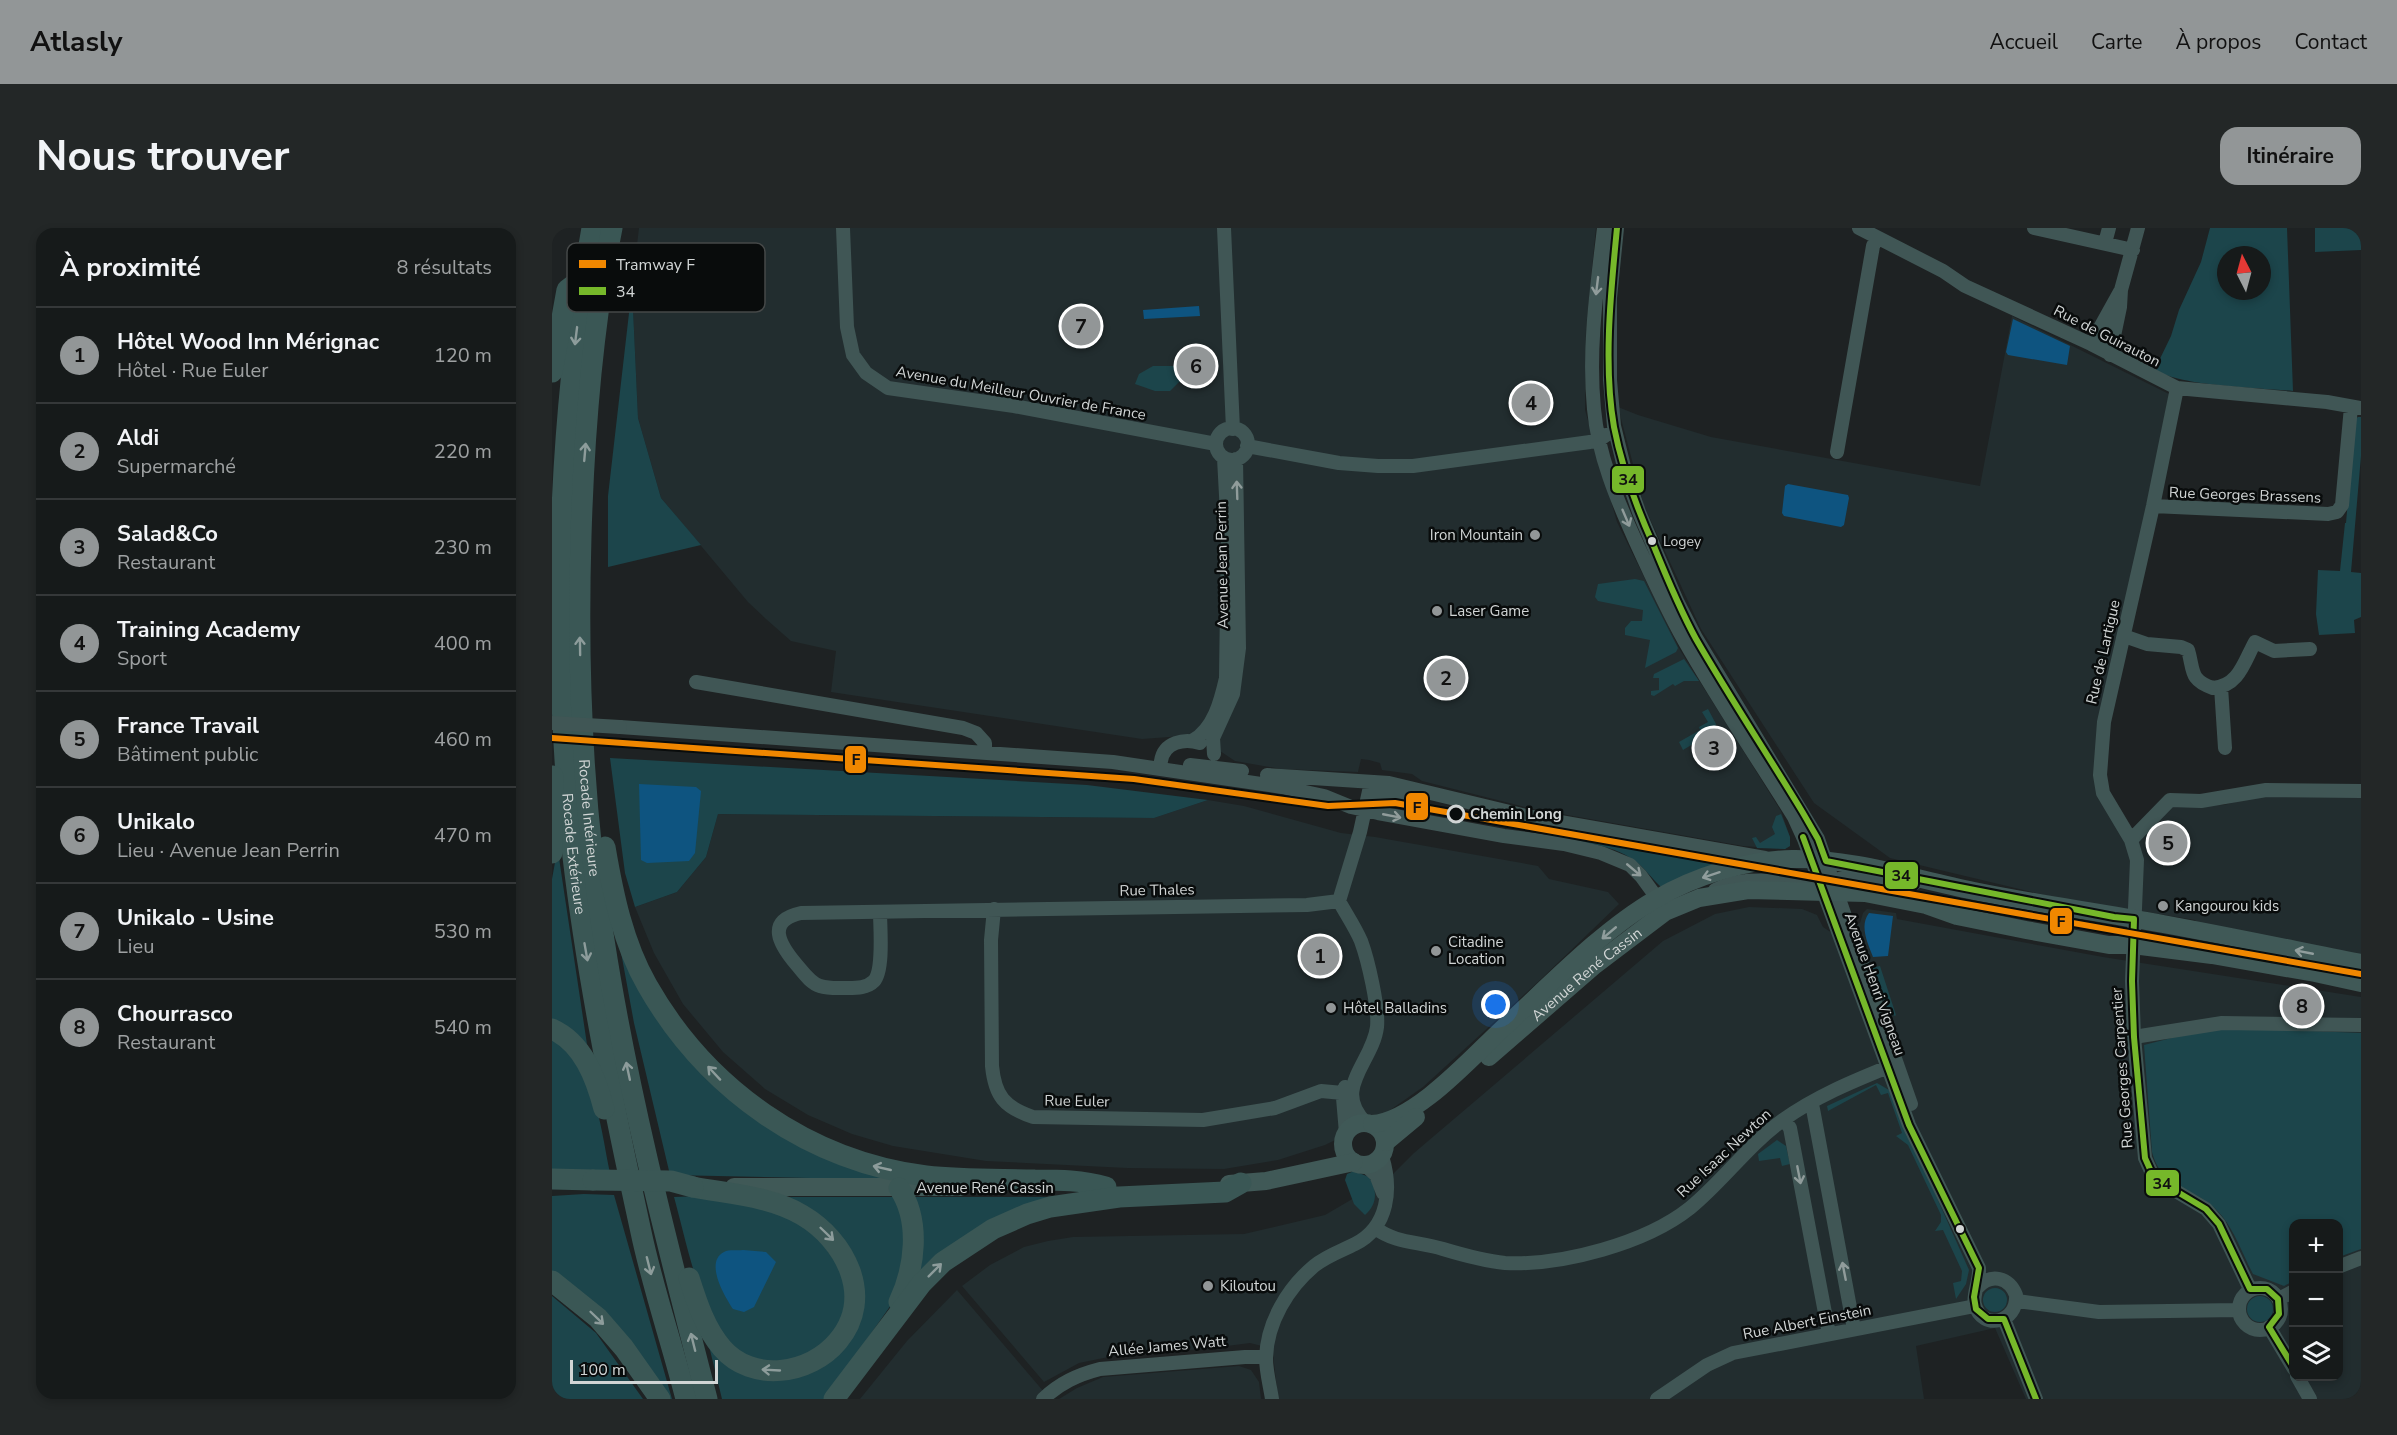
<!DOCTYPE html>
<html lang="fr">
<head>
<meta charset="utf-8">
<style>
	:root { --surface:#161a1a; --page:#232727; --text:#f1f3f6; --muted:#9ea1a2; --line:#353839; --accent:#929697 }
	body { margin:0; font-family:"Nunito Sans",sans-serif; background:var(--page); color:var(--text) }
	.controls { position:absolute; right:18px; bottom:18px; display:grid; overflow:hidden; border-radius:12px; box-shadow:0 3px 9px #0003 }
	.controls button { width:54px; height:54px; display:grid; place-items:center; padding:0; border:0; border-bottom:2px solid var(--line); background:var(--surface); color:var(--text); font:30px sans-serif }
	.compass { position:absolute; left:1665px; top:18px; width:54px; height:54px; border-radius:50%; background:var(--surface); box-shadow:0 3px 9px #0003; rotate:354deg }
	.scale { position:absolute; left:18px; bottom:15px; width:148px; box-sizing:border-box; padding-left:6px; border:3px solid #d1d5d5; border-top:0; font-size:16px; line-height:21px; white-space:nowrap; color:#d1d5d5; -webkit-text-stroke:4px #090c0c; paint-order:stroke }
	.you { position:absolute; left:944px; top:777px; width:21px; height:21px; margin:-15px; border:4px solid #fff; border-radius:50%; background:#1a73e8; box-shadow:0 0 0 9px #1a73e833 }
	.badge { display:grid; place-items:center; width:39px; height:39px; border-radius:50%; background:var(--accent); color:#111; font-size:20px; font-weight:700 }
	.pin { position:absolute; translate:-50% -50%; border:3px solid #fff; box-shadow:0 2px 6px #0006 }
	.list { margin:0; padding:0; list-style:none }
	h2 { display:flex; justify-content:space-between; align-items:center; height:78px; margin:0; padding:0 24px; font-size:26px }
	h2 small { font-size:20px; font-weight:400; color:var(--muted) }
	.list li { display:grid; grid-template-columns:39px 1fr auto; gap:18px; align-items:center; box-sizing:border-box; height:96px; padding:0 24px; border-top:2px solid var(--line) }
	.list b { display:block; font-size:22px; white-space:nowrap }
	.list p { margin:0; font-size:20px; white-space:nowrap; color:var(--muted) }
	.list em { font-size:20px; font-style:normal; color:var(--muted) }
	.icon { flex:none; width:33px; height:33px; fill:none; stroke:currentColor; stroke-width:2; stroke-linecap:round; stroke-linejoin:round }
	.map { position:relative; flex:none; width:1809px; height:1171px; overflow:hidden; border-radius:18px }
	header { display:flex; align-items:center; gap:36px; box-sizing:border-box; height:84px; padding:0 30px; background:var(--accent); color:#111 }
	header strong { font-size:28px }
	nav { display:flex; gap:33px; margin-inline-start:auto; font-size:21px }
	.intro { display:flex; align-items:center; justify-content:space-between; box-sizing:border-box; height:144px; padding:0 36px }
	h1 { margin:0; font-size:42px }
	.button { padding:15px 27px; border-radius:18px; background:var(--accent); color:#111; font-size:21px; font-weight:700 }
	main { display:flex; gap:36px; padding:0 36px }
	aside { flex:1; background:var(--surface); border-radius:18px; box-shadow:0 3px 9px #0003 }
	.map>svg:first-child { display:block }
	.built { fill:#222d2f; fill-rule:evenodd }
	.green { fill:#1c454b; fill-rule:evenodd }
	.water { fill:#0e5480 }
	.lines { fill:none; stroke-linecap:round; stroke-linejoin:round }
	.minor { stroke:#405655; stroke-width:14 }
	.major { stroke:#405957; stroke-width:18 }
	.highway { stroke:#3a5755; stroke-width:21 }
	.minor-bridge { stroke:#405655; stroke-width:14 }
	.highway-bridge { stroke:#3a5755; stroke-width:21 }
	.bus-1-casing { stroke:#090c0c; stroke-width:10 }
	.bus-1 { stroke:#76b82a; stroke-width:6 }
	.tram-1-casing { stroke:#090c0c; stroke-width:10 }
	.tram-1 { stroke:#f08700; stroke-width:6 }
	.oneway { stroke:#909c9b }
	.oneway2 { stroke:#8d9c9b }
	.oneway3 { stroke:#909d9c }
	.poi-dot { fill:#929697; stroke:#090c0c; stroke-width:2 }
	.bus-dot { fill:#d1d5d5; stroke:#090c0c; stroke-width:2 }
	.stop-dot { fill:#090c0c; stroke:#d1d5d5; stroke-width:3 }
	.labels { text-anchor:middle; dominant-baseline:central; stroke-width:5; stroke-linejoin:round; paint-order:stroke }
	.bus-label { font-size:14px; fill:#d1d5d5; stroke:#090c0c; text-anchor:start }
	.street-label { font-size:15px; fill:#d1d5d5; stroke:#090c0c }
	.poi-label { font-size:15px; fill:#d1d5d5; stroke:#090c0c; text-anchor:start }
	.stop-label { font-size:15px; font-weight:bold; fill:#d1d5d5; stroke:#090c0c; text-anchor:start }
	.key { fill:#090c0c; stroke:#454848; stroke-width:1.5 }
	.key-label { font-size:16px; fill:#d1d5d5 }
	.line-badge { stroke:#090c0c; stroke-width:2 }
	.pale-badge-label { font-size:16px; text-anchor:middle; font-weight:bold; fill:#111 }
</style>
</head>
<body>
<header>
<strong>Atlasly</strong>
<nav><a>Accueil</a><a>Carte</a><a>À propos</a><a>Contact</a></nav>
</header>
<div class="intro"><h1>Nous trouver</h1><a class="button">Itinéraire</a></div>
<main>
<aside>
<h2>À proximité<small>8 résultats</small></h2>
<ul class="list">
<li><span class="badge">1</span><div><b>Hôtel Wood Inn Mérignac</b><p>Hôtel · Rue Euler</p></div><em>120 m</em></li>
<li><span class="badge">2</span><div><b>Aldi</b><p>Supermarché</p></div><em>220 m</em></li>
<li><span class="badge">3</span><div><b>Salad&amp;Co</b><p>Restaurant</p></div><em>230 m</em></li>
<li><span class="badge">4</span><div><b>Training Academy</b><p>Sport</p></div><em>400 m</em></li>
<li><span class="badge">5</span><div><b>France Travail</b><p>Bâtiment public</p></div><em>460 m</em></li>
<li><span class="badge">6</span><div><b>Unikalo</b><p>Lieu · Avenue Jean Perrin</p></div><em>470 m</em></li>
<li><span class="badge">7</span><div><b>Unikalo - Usine</b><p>Lieu</p></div><em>530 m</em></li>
<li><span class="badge">8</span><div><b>Chourrasco</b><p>Restaurant</p></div><em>540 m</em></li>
</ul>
</aside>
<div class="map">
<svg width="1809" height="1171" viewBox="0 0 1809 1171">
	<rect width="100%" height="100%" fill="#1e2223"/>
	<path class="built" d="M87 0H1044L1034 101 1033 182 1065 294 1128 422 1229 583 1238 609V618L1233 621 1191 618 981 581 870 553 860 546 830 542 828 535 817 532 809 531 806 544 729 541 683 533 644 507 590 511 279 464 284 423 239 413 214 391 196 374 109 270 86 190 80 59Z
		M1460 88 1617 166 1543 548 1577 618 1620 578 1672 577 1713 566H1809V728L1645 698 1643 692 1576 681 1568 685 1338 630 1262 575 1149 401 1092 278 1066 179 1086 187 1159 209 1428 258Z
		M656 572 692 578 789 605 823 609 986 638 997 651 1056 664 1067 676 986 754 871 859 824 892 773 917 726 932 672 941 575 940 434 933 341 918 300 906 256 887 213 861 171 824 131 776 102 725 83 679 125 664 154 629 166 586 602 590Z
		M1197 679 1250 681 1265 687 1271 699 1280 705 1308 695 1311 685 1315 681 1344 685 1345 691 1551 729 1809 769V1171H1474L1443 1100 1364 1118 1372 1171H726L721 1126 714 1119 698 1115 651 1121 566 1127 527 1135 492 1154 410 1058 438 1037 472 1019 496 1013 521 1009 692 1006 773 987 838 949 862 925 1111 713 1163 686ZM1742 996H1786V1148H1742Z
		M405 1062 498 1171H308L355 1113Z
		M687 1138 699 1142 707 1154 709 1171H507L525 1160 551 1149Z"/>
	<path class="green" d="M1658 0H1735L1741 163C1712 160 1622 158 1603 141L1619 108 1627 82 1649 34ZM1674 27H1710V63H1674Z
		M1763 0H1809V22L1763 24Z
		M80 59 86 190 109 270 149 317 56 339V268Z
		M601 138H632L633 148 618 163H603L583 156 587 146Z
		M1806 189H1809V228L1799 344 1809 345V389L1802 392 1803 405 1767 407 1764 386 1766 342 1788 343 1793 295H1794L1803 191Z
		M1083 351 1092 353 1126 420 1124 424 1093 440 1098 412 1073 407V400L1079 393H1090L1091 382 1046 373 1043 369 1046 356Z
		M1132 431 1147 453H1132L1123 458 1121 456 1102 468 1099 467V463L1107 462V450H1101L1102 446Z
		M1156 481 1164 496 1163 503 1131 522 1127 514 1148 502 1147 499 1156 494 1150 484Z
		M58 530 535 557 656 572 602 590 166 586 154 629 125 664 83 679 73 645Z
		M1229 586 1238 609V618L1233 621 1205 620 1200 610 1204 609 1208 615 1223 606 1220 599 1224 588Z
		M994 607 1012 608 1180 636 1109 659C1100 651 1093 640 1083 633 1058 614 1023 615 994 607Z
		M4 629 7 630 36 823 0 793V651Z
		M66 708 159 850 353 952 118 947 82 795Z
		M1328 738 1344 787 1343 788 1336 784 1319 740Z
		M1682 800 1809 805V1021L1787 1029 1786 996H1742L1741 1053 1732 1058 1701 1046C1691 1027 1683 1004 1670 988 1646 957 1611 966 1600 924L1592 817 1631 807Z
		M0 811C43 832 49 903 58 944H0Z
		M1325 855 1337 862 1417 1042 1414 1056 1404 1071 1401 1055 1409 1053 1410 1043 1391 1002 1383 1003 1389 994V987L1356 917 1344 908 1350 905 1336 865 1329 867 1324 857 1276 883 1275 878Z
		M1225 912 1234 918 1238 936 1230 938 1228 930 1207 933 1206 926Z
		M802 943 817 949C826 962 825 977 813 987L802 976 793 952 795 946Z
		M32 966 62 967 120 1171H114L0 1045V968Z
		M149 968C181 975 236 981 261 1003 268 1008 272 1018 277 1025 282 1032 289 1040 293 1048 295 1053 294 1060 294 1065 298 1123 220 1154 178 1117 149 1091 133 1008 122 969Z
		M228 969H341L352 982 354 1025 339 1077 273 1171H170L156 1114 171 1131 268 1139 310 1054 304 1031 291 1011Z
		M363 969H523L365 1052Z
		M1431 1072a12 12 0 1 1 24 0a12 12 0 1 1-24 0Z
		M0 1068 44 1105 91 1171H0Z
		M1695 1081a13 13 0 1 1 26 0a13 13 0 1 1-26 0Z"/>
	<path class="water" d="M647 78 648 88 592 91 591 82Z
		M1461 91 1518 118 1515 137 1456 127 1454 124Z
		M1236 256 1296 267 1297 270 1292 297 1289 299 1232 288 1230 285 1233 258Z
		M87 556 144 559 149 563 143 625 137 633 95 635 89 632Z
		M1317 685 1341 688 1336 728 1321 729C1316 716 1307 698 1317 685Z
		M191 1022 214 1024 224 1034 202 1079 192 1084 181 1081C173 1069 152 1034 172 1024 177 1021 186 1023 191 1022Z"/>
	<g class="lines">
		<path class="minor" d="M291 0 295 99 301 127 314 145 336 160 462 178 664 216
			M672 0 681 201
			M1052 0C1045 60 1036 120 1042 181 1046 227 1065 272 1084 314 1099 347 1114 380 1132 412 1166 472 1205 530 1242 589L1252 611 1357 897 1427 1040C1428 1053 1420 1068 1423 1077 1430 1103 1466 1095 1464 1067 1457 1049 1439 1045 1426 1059
			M1065 0 1058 70V152L1062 198 1073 243 1087 284 1125 373 1144 410 1266 611 1359 876
			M1307 0 1391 43 1413 58 1539 116 1625 160 1775 174 1809 180
			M1482 0 1581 22
			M1553 15 1557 0
			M1569 62 1586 0
			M1539 116 1569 62 1568 79 1558 127
			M1625 160 1601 278 1552 494 1548 547 1551 565 1579 612 1585 632 1580 753 1582 809 1593 930 1602 950 1654 981 1667 996 1698 1061
			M664 216a16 16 0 1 1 32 0a16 16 0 1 1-32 0Z
			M695 218 787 235 826 238H861L1038 214 1047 212 1054 207
			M1285 224 1321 18 1325 10
			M1601 278 1776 286 1785 284 1790 277 1799 179
			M1572 408 1595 416 1629 419 1636 422C1642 442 1637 452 1661 460 1687 458 1692 434 1703 414L1722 423 1758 421
			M144 454 411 500 424 505 433 515V524
			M1669 459 1673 520
			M68 499 561 534 730 559 772 568 799 579 826 585 952 608 1012 616 1049 625 1078 637 1089 648 1105 670 1113 675
			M640 513C662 501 669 472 674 450L676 304 672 230
			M662 526 661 510 681 466 687 420 684 231
			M609 533C612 514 632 510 648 515
			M638 537 690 543
			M715 547 837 555 974 588 1213 630
			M815 577 831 565 851 567
			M1579 612 1618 572 1649 573 1714 562 1809 563
			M1275 657C1292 640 1338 656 1363 655
			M1163 662C1173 657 1183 654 1194 653 1211 651 1263 657 1271 644
			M787 673C794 686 803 699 809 713 816 732 827 779 825 799 821 834 779 861 814 895
			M442 681 439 712 440 838C443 868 452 879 481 889L651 892 723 880 769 863 791 865
			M328 684C328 699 332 742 322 753 315 760 305 760 296 760 287 760 277 761 268 758 258 755 251 744 244 736 228 717 213 693 249 685L755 677 787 673 808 604 819 554
			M1582 809 1670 795 1809 797
			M793 859 791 870 794 905
			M1258 875 1261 881 1302 1101
			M1232 892 1238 900 1277 1106
			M813 937 824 947 831 965
			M823 1000C845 1016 866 1013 891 1021 911 1027 932 1033 953 1035 1010 1038 1094 1015 1138 980 1171 953 1196 917 1231 892 1263 869 1299 854 1336 839
			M1786 1039 1809 1030
			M1687 1081a21 21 0 1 1 42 0a21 21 0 1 1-42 0Z
			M1727 1071 1742 1063
			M1465 1073 1547 1084 1686 1082
			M1452 1091 1484 1171
			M1717 1099 1742 1141
			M1745 1148 1758 1171
			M491 1171C508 1155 525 1147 548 1141L693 1129H714
			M720 1171C718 1158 714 1143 714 1130 715 1094 736 1060 762 1038 774 1028 789 1023 803 1016 837 999 840 960 830 928
			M1105 1171 1155 1137 1181 1125 1423 1078"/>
		<g class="major">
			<path id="s1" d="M937 829 1043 737 1113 684 1147 670 1196 662 1313 665 1374 677 1405 688 1474 702 1557 717H1581L1660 727 1763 745 1809 755"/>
			<circle cx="812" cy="916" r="21"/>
			<path d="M820 896C863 893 919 830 950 801 997 758 1050 702 1104 671 1143 648 1194 632 1240 631 1301 630 1362 651 1422 663 1485 676 1548 684 1611 696 1677 708 1743 722 1809 735"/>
			<path d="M834 914 864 889"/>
			<path d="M677 956 714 953 802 934"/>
			<path d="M182 959H409"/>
		</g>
		<g class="highway">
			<path id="s2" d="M40 0C4 206 0 421 21 629 36 755 62 880 89 1004 101 1061 120 1115 134 1171"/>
			<path id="s3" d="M60 0C40 101 32 205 29 308 25 443 30 578 52 712 76 867 116 1019 155 1171"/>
			<path d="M0 144 15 62 31 50"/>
			<path d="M53 619C61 666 71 715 95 757 154 861 256 933 374 948 410 952 446 951 483 952 508 952 530 952 554 959"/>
			<path d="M0 625 1 548"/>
			<path d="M0 801C31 815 44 850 52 881"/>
			<path d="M0 951 41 952"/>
			<path d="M347 960C369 993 363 1040 347 1074"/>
			<path d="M137 1050C145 1075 153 1100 170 1120 200 1155 258 1147 286 1113 323 1069 293 1012 250 987 218 968 177 966 141 959"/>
			<path d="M0 1053 46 1090 72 1120 108 1171"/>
			<path d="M282 1171 370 1055 391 1034 441 1001 475 986 498 979 567 969 673 964 689 955"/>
		</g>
		<path class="minor-bridge" d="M0 495 68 499"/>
		<path class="highway-bridge" d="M41 952 119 953 141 959"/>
		<g class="bus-1-casing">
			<path id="bus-1" d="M1065 0C1059 62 1051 137 1062 199 1070 240 1084 278 1101 316 1114 348 1127 380 1144 411 1178 470 1216 527 1251 585L1266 611 1274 633 1562 689 1582 691 1580 753 1582 809 1593 930 1602 950 1654 981 1667 996 1698 1061H1715L1726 1071 1727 1086 1717 1099 1742 1140
				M1251 609 1357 897 1427 1040 1422 1069 1424 1081 1436 1091H1452L1484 1171"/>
		</g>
		<use href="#bus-1" class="bus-1"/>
		<g class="tram-1-casing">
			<path id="tram-1" d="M0 510 582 551 776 578 843 575 1809 746"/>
		</g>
		<use href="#tram-1" class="tram-1"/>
	</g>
	<defs><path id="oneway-shaft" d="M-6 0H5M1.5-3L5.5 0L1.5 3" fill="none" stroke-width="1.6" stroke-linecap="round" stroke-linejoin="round" transform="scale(1.5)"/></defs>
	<g class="oneway">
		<use href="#oneway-shaft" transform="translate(1045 58) rotate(97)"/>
		<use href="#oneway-shaft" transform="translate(685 262) rotate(-92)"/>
		<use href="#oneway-shaft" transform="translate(1074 290) rotate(67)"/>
		<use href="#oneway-shaft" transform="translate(840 588) rotate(11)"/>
		<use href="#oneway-shaft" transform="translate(1082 642) rotate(40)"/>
		<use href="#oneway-shaft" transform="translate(1247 947) rotate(79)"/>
		<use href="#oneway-shaft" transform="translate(1292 1043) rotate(-101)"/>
	</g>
	<g class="oneway2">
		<use href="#oneway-shaft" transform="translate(24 108) rotate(97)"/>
		<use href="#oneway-shaft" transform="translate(33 224) rotate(-85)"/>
		<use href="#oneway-shaft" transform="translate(28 418) rotate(-91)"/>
		<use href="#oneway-shaft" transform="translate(34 724) rotate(80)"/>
		<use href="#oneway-shaft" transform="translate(76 843) rotate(-102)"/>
		<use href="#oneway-shaft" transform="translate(162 845) rotate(-133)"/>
		<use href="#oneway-shaft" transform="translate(330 940) rotate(-167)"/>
		<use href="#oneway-shaft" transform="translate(275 1006) rotate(44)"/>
		<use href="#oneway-shaft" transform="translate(97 1038) rotate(76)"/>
		<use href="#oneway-shaft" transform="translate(383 1042) rotate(-45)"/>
		<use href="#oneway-shaft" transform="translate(45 1090) rotate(44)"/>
		<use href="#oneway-shaft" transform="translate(141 1114) rotate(-104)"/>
		<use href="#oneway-shaft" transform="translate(219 1142) rotate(-177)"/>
	</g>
	<g class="oneway3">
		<use href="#oneway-shaft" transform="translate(1159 647) rotate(162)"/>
		<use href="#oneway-shaft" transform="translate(1057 705) rotate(140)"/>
		<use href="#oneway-shaft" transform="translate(1752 724) rotate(-169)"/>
	</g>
	<g class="poi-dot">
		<circle cx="983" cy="307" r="6"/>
		<circle cx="885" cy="383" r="6"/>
		<circle cx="1611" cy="678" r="6"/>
		<circle cx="884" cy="723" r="6"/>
		<circle cx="779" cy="780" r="6"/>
		<circle cx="656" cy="1058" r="6"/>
	</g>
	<g class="bus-dot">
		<circle cx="1100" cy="313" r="5"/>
		<circle cx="1408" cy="1001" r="5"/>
	</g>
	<circle class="stop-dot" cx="904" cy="586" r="8"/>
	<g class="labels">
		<g class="bus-label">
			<text x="1111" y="313">Logey</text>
		</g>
		<g class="street-label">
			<text transform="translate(1555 108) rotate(27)">Rue de Guirauton</text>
			<text transform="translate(469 165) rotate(10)">Avenue du Meilleur Ouvrier de France</text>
			<text transform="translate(1693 267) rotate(2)">Rue Georges Brassens</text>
			<text transform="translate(670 337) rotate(-91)">Avenue Jean Perrin</text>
			<text transform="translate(1551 424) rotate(-77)">Rue de Lartigue</text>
			<text stroke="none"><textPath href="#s3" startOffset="592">Rocade Intérieure</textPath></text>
			<text stroke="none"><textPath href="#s2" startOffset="628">Rocade Extérieure</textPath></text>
			<text transform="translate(605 662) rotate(-1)">Rue Thales</text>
			<text stroke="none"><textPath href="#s1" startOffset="128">Avenue René Cassin</textPath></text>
			<text transform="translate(1323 756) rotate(70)">Avenue Henri Vigneau</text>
			<text transform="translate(1570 840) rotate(-94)">Rue Georges Carpentier</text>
			<text transform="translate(525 873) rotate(1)">Rue Euler</text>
			<text transform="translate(1172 925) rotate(-43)">Rue Isaac Newton</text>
			<text x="433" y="960">Avenue René Cassin</text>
			<text transform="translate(1255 1094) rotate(-11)">Rue Albert Einstein</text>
			<text transform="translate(615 1118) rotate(-5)">Allée James Watt</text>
		</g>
		<g class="poi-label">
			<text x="971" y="307" text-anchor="end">Iron Mountain</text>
			<text x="897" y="383">Laser Game</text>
			<text x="1623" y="678">Kangourou kids</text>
			<text x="896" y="714">Citadine<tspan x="896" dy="17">Location</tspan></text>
			<text x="791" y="780">Hôtel Balladins</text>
			<text x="668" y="1058">Kiloutou</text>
		</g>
		<g class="stop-label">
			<text x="918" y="586">Chemin Long</text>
		</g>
	</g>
	<rect x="15" y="15" width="198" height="69" rx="9" class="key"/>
	<rect x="27" y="32" width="27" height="8" fill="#f08700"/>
	<rect x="27" y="59" width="27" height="8" fill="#76b82a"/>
	<g class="key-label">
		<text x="64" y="42">Tramway F</text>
		<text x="64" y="69">34</text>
	</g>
	<g class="line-badge">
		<rect x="1059" y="237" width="34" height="29" rx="6" fill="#76b82a"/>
		<rect x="292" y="517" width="23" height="29" rx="6" fill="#f08700"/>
		<rect x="853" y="564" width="24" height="29" rx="6" fill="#f08700"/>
		<rect x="1332" y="633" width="35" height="29" rx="6" fill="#76b82a"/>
		<rect x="1497" y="679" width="24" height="28" rx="6" fill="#f08700"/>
		<rect x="1593" y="941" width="35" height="28" rx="6" fill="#76b82a"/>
	</g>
	<g class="pale-badge-label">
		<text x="1076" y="257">34</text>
		<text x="304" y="537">F</text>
		<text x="865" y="585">F</text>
		<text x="1349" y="653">34</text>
		<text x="1509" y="699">F</text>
		<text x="1610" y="961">34</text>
	</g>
</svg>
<div class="controls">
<button>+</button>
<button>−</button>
<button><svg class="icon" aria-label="layers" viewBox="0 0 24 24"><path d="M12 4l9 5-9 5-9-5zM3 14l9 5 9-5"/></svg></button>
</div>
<svg class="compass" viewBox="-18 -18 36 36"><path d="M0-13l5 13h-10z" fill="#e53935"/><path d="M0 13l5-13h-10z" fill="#9ea1a2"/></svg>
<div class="scale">100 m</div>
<div class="you"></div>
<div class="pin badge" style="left:768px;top:728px">1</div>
<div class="pin badge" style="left:894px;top:450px">2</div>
<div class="pin badge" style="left:1162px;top:520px">3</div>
<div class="pin badge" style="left:979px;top:175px">4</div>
<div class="pin badge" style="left:1616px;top:615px">5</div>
<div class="pin badge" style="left:644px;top:138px">6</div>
<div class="pin badge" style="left:529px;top:98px">7</div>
<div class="pin badge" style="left:1750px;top:778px">8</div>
</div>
</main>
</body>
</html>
